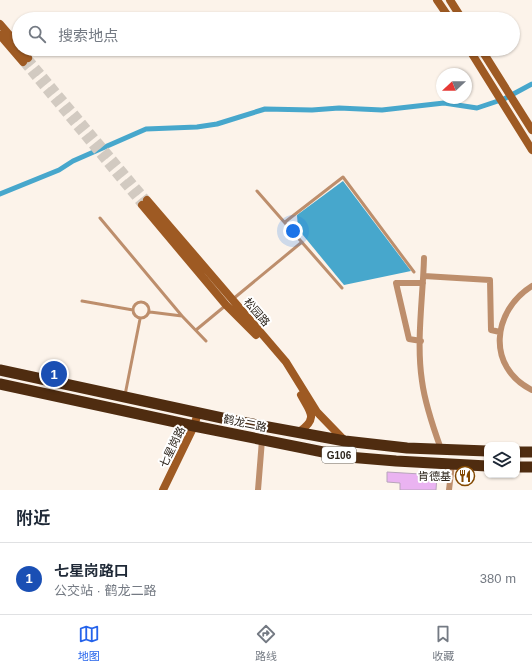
<!DOCTYPE html>
<html lang="zh">
<head>
<meta charset="utf-8">
<style>
	:root { --surface:#fff; --page:#f6f6f7; --text:#1f2937; --muted:#747a83; --line:#e0e1e3; --accent:#2563eb }
	body { margin:0; font-family:Helvetica,"Noto Sans SC",sans-serif; background:var(--page); color:var(--text) }
	.controls { position:absolute; right:12px; bottom:12px; display:grid; overflow:hidden; border-radius:8px; box-shadow:0 1px 3px #0004 }
	.controls button { width:36px; height:36px; display:grid; place-items:center; padding:0; border:0; border-bottom:1px solid var(--line); background:var(--surface); color:var(--text); font:20px sans-serif }
	.compass { position:absolute; left:436px; top:68px; width:36px; height:36px; border-radius:50%; background:var(--surface); box-shadow:0 1px 3px #0004; rotate:248deg }
	.you { position:absolute; left:293px; top:231px; width:14px; height:14px; margin:-10px; border:3px solid #fff; border-radius:50%; background:#1a73e8; box-shadow:0 0 0 6px #1a73e833 }
	.badge { display:grid; place-items:center; width:26px; height:26px; border-radius:50%; background:var(--accent); color:#fff; font-size:13px; font-weight:700 }
	.pin { position:absolute; translate:-50% -50%; border:2px solid #fff; box-shadow:0 1px 4px #0006 }
	.list { margin:0; padding:0; list-style:none }
	h2 { display:flex; justify-content:space-between; align-items:center; height:52px; margin:0; padding:0 16px; font-size:17px }
	h2 small { font-size:13px; font-weight:400; color:var(--muted) }
	.list li { display:grid; grid-template-columns:26px 1fr auto; gap:12px; align-items:center; box-sizing:border-box; height:72px; padding:0 16px; border-top:1px solid var(--line) }
	.list b { display:block; font-size:15px; white-space:nowrap }
	.list p { margin:0; font-size:13px; white-space:nowrap; color:var(--muted) }
	.list em { font-size:13px; font-style:normal; color:var(--muted) }
	.icon { flex:none; width:22px; height:22px; fill:none; stroke:currentColor; stroke-width:2; stroke-linecap:round; stroke-linejoin:round }
	.map { position:relative; flex:none; width:532px; height:490px; overflow:hidden }
	.search { position:absolute; background:var(--surface); box-shadow:0 1px 3px #0004; left:12px; right:12px; top:12px; height:44px; display:flex; align-items:center; gap:10px; box-sizing:border-box; padding:0 14px; border-radius:22px; color:var(--muted); font-size:15px }
	.sheet { height:124px; background:var(--surface) }
	nav { display:flex; justify-content:space-around; align-items:center; box-sizing:border-box; height:56px; border-top:1px solid var(--line); background:var(--surface); font-size:11px; color:var(--muted) }
	nav a { display:grid; justify-items:center; gap:2px }
	nav .on { color:var(--accent) }
	.map>svg:first-child { display:block }
	.water { fill:#47a7cc }
	.lines { fill:none; stroke-linecap:round; stroke-linejoin:round }
	.canal { stroke:#47a7cc; stroke-width:5 }
	.building { fill:#eab3f1; stroke:#b8a4bb }
	.secondary-tunnel { stroke:#d2cac1; stroke-width:8; stroke-dasharray:8 4; stroke-linecap:butt }
	.lane { stroke:#bd8e6c; stroke-width:3 }
	.street { stroke:#bd8e6c; stroke-width:6 }
	.secondary { stroke:#9e5a23; stroke-width:8 }
	.highway { stroke:#4f2c10; stroke-width:11 }
	.labels { text-anchor:middle; dominant-baseline:central; stroke-width:4; stroke-linejoin:round; paint-order:stroke }
	.shield { fill:#fff; stroke:#6b665f; stroke-width:1 }
	.shield-label { font-size:10px; font-weight:bold; fill:#2c241b }
	.street-label { font-size:11px; fill:#2c241b; stroke:#fff }
	.poi-label { font-size:11px; fill:#2c241b; stroke:#fff; text-anchor:end }
</style>
</head>
<body>
<div class="map">
<svg width="532" height="490" viewBox="0 0 532 490">
	<rect width="100%" height="100%" fill="#fcf3ea"/>
	<path class="water" d="M343 181 411 271 344 285 298 229 297 215Z"/>
	<g class="lines">
		<path class="canal" d="M0 194 59 170 73 161 146 129 197 127 217 124 265 109 312 110 339 108 382 110 444 103 477 108 504 99 532 84"/>
	</g>
	<path class="building" d="M387 472 437 475 436 490H400V483L387 482Z"/>
	<g class="lines">
		<path class="secondary-tunnel" d="M28 58 147 200
			M23 62 142 205"/>
		<path class="lane" d="M257 191 342 288
			M100 218 182 316 206 341
			M285 222 343 177 414 272
			M233 299 302 242
			M82 301 133 310
			M133 310a8 8 0 1 1 16 0a8 8 0 1 1-16 0Z
			M150 312 182 316
			M196 330 225 306
			M125 395 140 319"/>
		<path class="street" d="M424 258C423 297 416 342 422 381 425 404 433 427 441 449
			M424 276 490 280 491 330 500 332
			M532 286C492 311 486 367 532 390
			M421 341 409 339 396 283H423
			M258 490 262 440
			M449 490 452 464"/>
		<path class="secondary" d="M437 0 450 19
			M450 0 462 19
			M0 24 19 46
			M0 35 23 62
			M21 49 28 58
			M469 49 532 150
			M481 49 532 130
			M147 200 286 362 317 412 345 441
			M142 205 226 305 256 335
			M299 432C319 418 310 412 301 395
			M163 490 194 426 198 413"/>
		<path class="highway" d="M0 370 236 421 345 441 407 448 487 451
			M0 384 194 426 348 457 396 461 487 466
			M517 452H532
			M517 467H532"/>
	</g>
	<defs>
		<g id="restaurant-ring" transform="scale(1)"><circle r="9.5" fill="#fff" stroke="#834800" stroke-width="1.5"/><path d="M-5-6h1v4h1v-4h1v4h1v-4h1v5L-1.5 .5V6h-2V.5L-5-1ZM5-6V6H3V1.5H1.5Q1.5-4 5-6Z" fill="#834800"/></g>
	</defs>
	<g fill-rule="evenodd">
		<use href="#restaurant-ring" x="465" y="476"/>
	</g>
	<g class="labels">
		<rect class="shield" x="322" y="447" width="34" height="16" rx="3"/>
		<g class="shield-label">
			<text x="339" y="455">G106</text>
		</g>
		<g class="street-label">
			<text transform="translate(257 312) rotate(49)">松园路</text>
			<text transform="translate(245 423) rotate(12)">鹤龙二路</text>
			<text transform="translate(172 447) rotate(-64)">七星岗路</text>
		</g>
		<g class="poi-label">
			<text x="451" y="476">肯德基</text>
		</g>
	</g>
</svg>
<div class="controls">
<button><svg class="icon" aria-label="layers" viewBox="0 0 24 24"><path d="M12 4l9 5-9 5-9-5zM3 14l9 5 9-5"/></svg></button>
</div>
<svg class="compass" viewBox="-18 -18 36 36"><path d="M0-13l5 13h-10z" fill="#e53935"/><path d="M0 13l5-13h-10z" fill="#747a83"/></svg>
<div class="you"></div>
<div class="pin badge" style="left:54px;top:374px;background:#1a4fb4">1</div>
<div class="search"><svg class="icon" aria-label="search" viewBox="0 0 24 24"><circle cx="10" cy="10" r="6"/><path d="M15 15l6 6"/></svg>搜索地点</div>
</div>
<section class="sheet">
<h2>附近<small></small></h2>
<ul class="list">
<li><span class="badge" style="background:#1a4fb4">1</span><div><b>七星岗路口</b><p>公交站 · 鹤龙二路</p></div><em>380 m</em></li>
</ul>
</section>
<nav>
<a class="on"><svg class="icon" aria-label="map" viewBox="0 0 24 24"><path d="M3 6l6-2 6 2 6-2v14l-6 2-6-2-6 2zM9 4v14M15 6v14"/></svg>地图</a>
<a><svg class="icon" aria-label="directions" viewBox="0 0 24 24"><path d="M12 3l9 9-9 9-9-9zM9 14v-3h6M13 9l2 2-2 2"/></svg>路线</a>
<a><svg class="icon" aria-label="saved" viewBox="0 0 24 24"><path d="M7 4h10v16l-5-4-5 4z"/></svg>收藏</a>
</nav>
</body>
</html>
